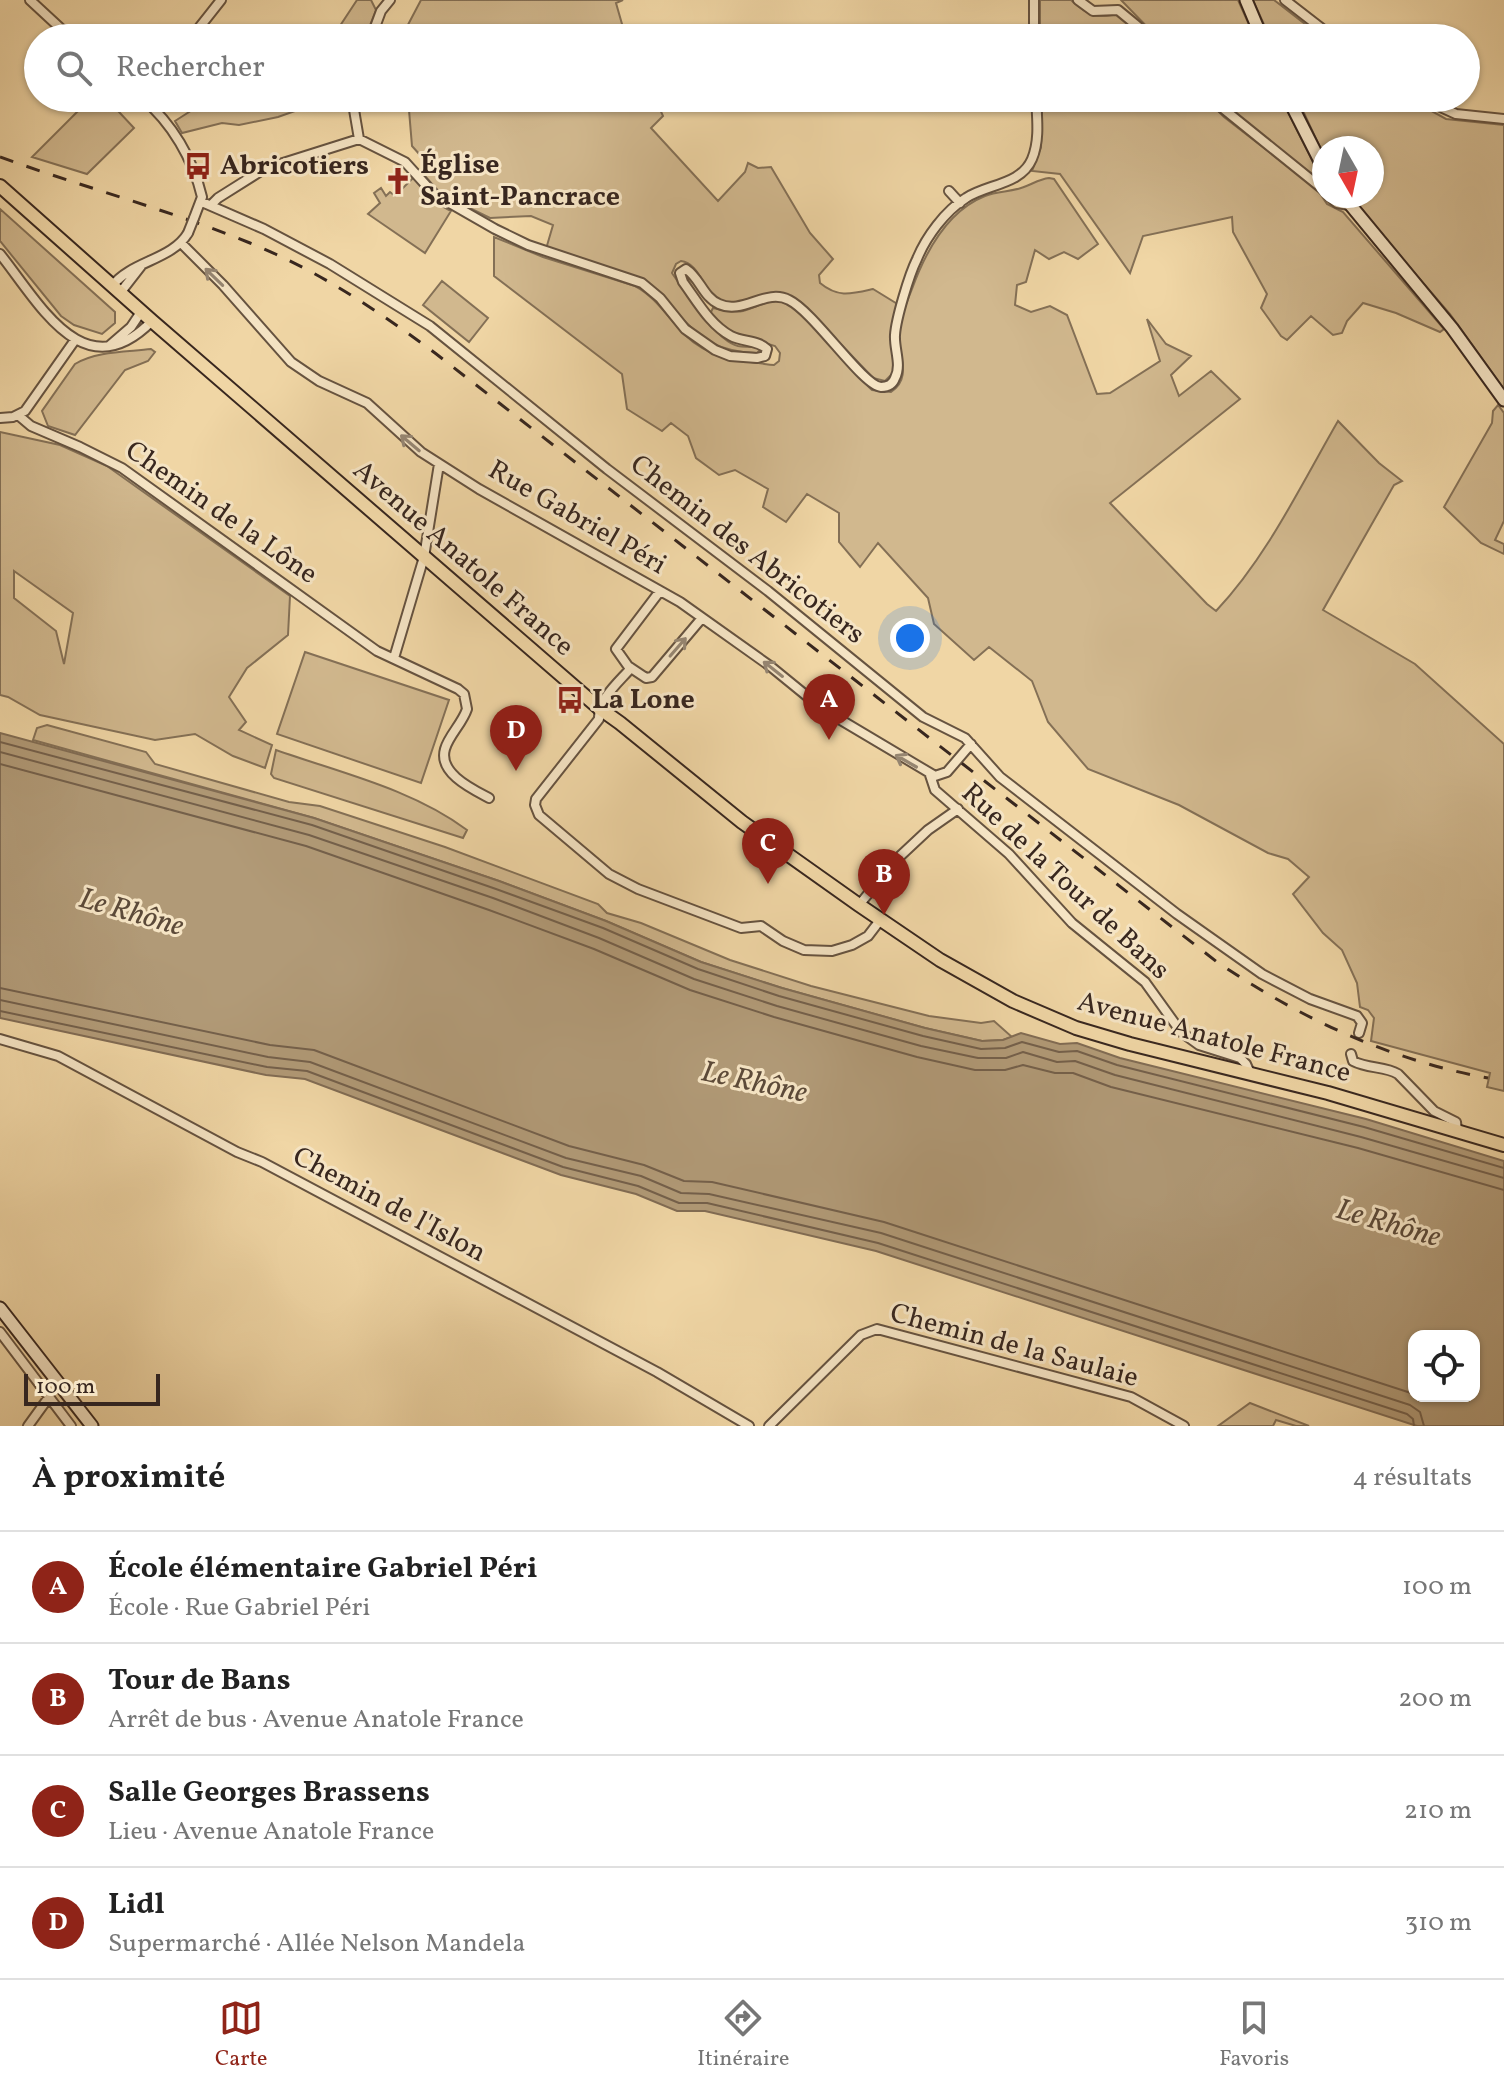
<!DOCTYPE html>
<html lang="fr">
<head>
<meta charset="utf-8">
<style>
	:root { --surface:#fff; --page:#f6f6f6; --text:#222; --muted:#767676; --line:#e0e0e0; --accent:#8f2418 }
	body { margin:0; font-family:Vollkorn,serif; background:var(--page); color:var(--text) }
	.controls { position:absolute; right:24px; bottom:24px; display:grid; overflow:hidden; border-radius:16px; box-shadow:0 2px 6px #0004 }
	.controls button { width:72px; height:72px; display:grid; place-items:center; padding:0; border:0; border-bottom:2px solid var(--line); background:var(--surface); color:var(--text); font:40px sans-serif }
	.compass { position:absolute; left:1312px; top:136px; width:72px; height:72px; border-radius:50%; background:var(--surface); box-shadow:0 2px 6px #0004; rotate:171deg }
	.scale { position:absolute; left:24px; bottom:20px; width:136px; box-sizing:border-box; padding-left:8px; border:4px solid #38271f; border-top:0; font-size:22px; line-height:28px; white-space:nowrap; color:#38271f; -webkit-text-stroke:6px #f5e4c4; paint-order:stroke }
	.you { position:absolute; left:910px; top:638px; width:28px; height:28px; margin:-20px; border:6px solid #fff; border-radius:50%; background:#1a73e8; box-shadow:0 0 0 12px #1a73e833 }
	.badge { display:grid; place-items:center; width:52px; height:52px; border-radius:50%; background:var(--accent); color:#fff; font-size:26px; font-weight:700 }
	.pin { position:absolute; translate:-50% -66px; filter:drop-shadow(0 2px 4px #0008) }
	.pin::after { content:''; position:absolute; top:42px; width:28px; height:24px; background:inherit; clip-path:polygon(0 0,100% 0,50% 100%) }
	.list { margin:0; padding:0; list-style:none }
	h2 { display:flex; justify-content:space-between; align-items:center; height:104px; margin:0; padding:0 32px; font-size:34px }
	h2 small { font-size:26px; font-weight:400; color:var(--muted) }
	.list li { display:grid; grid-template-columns:52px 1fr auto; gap:24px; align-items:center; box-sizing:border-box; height:112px; padding:0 32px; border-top:2px solid var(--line) }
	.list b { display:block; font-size:30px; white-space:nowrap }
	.list p { margin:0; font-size:26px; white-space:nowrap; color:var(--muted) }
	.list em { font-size:26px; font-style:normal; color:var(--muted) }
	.icon { flex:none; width:44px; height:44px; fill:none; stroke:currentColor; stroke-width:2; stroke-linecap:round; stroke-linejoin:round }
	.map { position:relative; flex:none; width:1504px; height:1426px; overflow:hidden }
	.search { position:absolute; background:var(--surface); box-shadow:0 2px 6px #0004; left:24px; right:24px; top:24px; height:88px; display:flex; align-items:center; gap:20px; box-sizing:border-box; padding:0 28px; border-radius:44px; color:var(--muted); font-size:30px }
	.sheet { height:552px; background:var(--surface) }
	nav { display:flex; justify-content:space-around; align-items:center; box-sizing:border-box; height:112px; border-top:2px solid var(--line); background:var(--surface); font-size:22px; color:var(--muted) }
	nav a { display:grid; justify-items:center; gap:4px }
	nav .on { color:var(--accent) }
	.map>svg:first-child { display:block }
	.green { fill:#d1b88e; stroke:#847056; stroke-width:2; fill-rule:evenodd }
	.water { fill:#b19a77; stroke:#816c54; stroke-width:2; fill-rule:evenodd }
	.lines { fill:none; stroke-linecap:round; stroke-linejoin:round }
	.shore { stroke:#74604b; stroke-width:2 }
	.street-casing { stroke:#665340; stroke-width:12 }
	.secondary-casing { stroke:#38271f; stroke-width:15 }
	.primary-casing { stroke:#38271f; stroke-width:16 }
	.street { stroke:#f5e4c4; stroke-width:8 }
	.secondary { stroke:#f5e4c4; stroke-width:11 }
	.primary { stroke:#f0d6a5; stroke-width:12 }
	.rail { stroke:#38271f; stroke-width:3; stroke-dasharray:14 14; stroke-linecap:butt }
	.street-bridge-casing { stroke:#665340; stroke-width:12; stroke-linecap:butt }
	.street-bridge { stroke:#f5e4c4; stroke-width:8 }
	.oneway { stroke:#968672 }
	.labels { text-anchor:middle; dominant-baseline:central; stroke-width:6; stroke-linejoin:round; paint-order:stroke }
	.poi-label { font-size:28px; font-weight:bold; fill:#38271f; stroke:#f5e4c4; text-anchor:start }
	.street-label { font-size:28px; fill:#38271f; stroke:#f5e4c4 }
	.water-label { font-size:30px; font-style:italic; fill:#5c4a39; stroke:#f5e4c4 }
</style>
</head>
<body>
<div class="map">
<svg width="1504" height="1426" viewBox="0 0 1504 1426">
	<rect width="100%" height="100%" fill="#f0d6a5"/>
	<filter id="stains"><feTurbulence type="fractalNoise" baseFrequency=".0025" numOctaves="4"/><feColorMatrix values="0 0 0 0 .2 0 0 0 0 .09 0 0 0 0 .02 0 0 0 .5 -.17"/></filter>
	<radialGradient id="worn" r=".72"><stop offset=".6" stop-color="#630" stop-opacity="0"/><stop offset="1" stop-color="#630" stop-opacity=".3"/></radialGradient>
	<path class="green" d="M357 0H371L376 10 365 38H332Z
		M421 0H623L616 3 626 38H401Z
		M1040 0H1071C1089 17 1097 18 1121 14L1132 22 1126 38H1040Z
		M1121 0H1238L1255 38H1158Z
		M1274 0 1323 38H1270L1253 0Z
		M91 98H106L134 128 87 174 32 157Z
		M211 98H259L274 106 286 98H320L315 104 278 117 239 125 222 123 182 133 175 121Z
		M408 98H655L663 116 651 128 718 201 745 172 748 163 758 168 771 167 810 233 833 259 819 275 820 283C838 298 851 294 873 289L899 305 893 373 885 381 873 378 802 303C765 278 748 316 719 300 703 292 700 263 681 261L676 264 672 273C685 292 715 340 738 346 744 347 751 347 758 347L760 350 757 353C720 352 702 341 677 313 667 302 659 291 646 283 624 269 573 258 546 249L553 225 531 216 490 218 441 194 424 175 429 165 412 146Z
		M1042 98H1205L1224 117 1317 189 1327 204 1343 212 1444 329 1440 332 1396 313 1363 303 1347 321 1342 333 1333 335 1311 316 1287 340 1281 336 1261 308 1267 294 1233 232 1232 217 1143 236 1130 273 1060 174 1032 171 1041 147Z
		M1217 98H1281L1319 174 1317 178 1304 170Z
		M1297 98H1408L1446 119 1504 125V389L1450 314 1348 196H1372V148H1324V156Z
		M414 177 436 203 451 211 425 253 368 214 380 203 374 193 381 188 386 196 390 192 395 196Z
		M1049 178 1054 179 1098 244 1078 259 1064 252 1049 259 1035 250 1026 282 1017 285 1015 305 1031 312 1050 306 1067 315 1097 394 1110 393 1160 361 1147 319 1166 344 1191 356 1171 375 1179 396 1211 371 1240 399 1110 503 1207 604 1216 611C1267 557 1301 485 1338 421L1379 463 1402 481 1394 485 1323 610 1415 664 1504 744V1091L1487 1087 1490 1073 1371 1041 1374 1018 1368 1010 1360 1007 1357 983 1342 950 1323 933 1293 894 1309 877 1288 859 1268 853 1179 805 1088 769 1048 722 1032 681 989 647 974 660 934 624 928 598 878 543 860 567 839 542V513L807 494 786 522 763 507 768 489 735 470 719 475 696 458 688 436 671 423 662 431 627 409 622 374 494 276V237L543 257 635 286C656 297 668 318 685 335 711 360 741 361 774 365L779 361 780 353 775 346 732 333 710 314 713 308C723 310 732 313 743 311 755 308 766 300 779 301 805 303 851 371 872 390L891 392C912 378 899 357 899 336 899 321 906 304 912 289 925 253 947 211 985 196 997 191 1009 192 1021 188 1031 185 1039 179 1049 178Z
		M0 209 115 312V323L102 334 74 325 61 316 0 241Z
		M442 281 488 318 469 342 423 305Z
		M151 349 155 352 148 361 125 370 75 435 48 426 42 411 75 364C96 351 127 352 151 349Z
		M1498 405 1504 413V521L1495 540 1504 544V554L1481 543 1444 507 1492 423 1493 411Z
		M0 432 60 445 107 466 290 596 288 635 247 668 229 697 246 722 239 730 272 745 265 768 233 756 195 734 155 740 40 715 8 697 0 695ZM14 571 73 613 64 664 56 631 14 598Z
		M305 652 449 700 421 783 277 734Z
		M47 725 146 752 155 764 289 802 320 806 445 847 598 904 607 913 641 923 730 960 811 986 929 1016 981 1023 994 1021 1012 1037 1003 1040 982 1041 925 1028 782 988 701 962 606 921 499 881 314 818 33 740 37 728Z
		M276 750C341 773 412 789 467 830L463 838 274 778 271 774Z
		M1250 1403 1309 1426H1296L1276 1420 1273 1426H1218Z"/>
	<path class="water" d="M0 733 314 818 499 881 606 921 701 962 782 988 925 1028 982 1041 1003 1040 1021 1033 1060 1044 1077 1043 1120 1058 1366 1119 1504 1161V1426H1417L876 1251 705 1211H677L636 1194 561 1175 305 1079 266 1075 0 1018ZM1414 1336H1474V1396H1414Z"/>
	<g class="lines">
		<path class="shore" d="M0 742 312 825 496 889 603 928 698 969 779 996 923 1036 981 1049 1005 1048 1022 1042 1059 1052 1077 1051 1117 1065 1364 1127 1504 1168
			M0 752 309 835 493 898 599 938 694 979 777 1006 921 1046 978 1058H1006L1023 1052 1057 1062 1075 1061 1115 1075 1361 1137 1504 1178
			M0 764 306 846 489 910 594 949 690 990 774 1017 917 1057 975 1070H1005L1023 1065 1055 1073H1073L1111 1087 1358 1148 1504 1190
			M0 988 270 1045 314 1050 569 1146 644 1165 684 1181 712 1182 884 1222 1414 1394
			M0 1000 268 1057 310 1062 566 1158 641 1176 681 1193 709 1194 881 1233 1410 1405 1420 1412 1424 1426
			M0 1011 267 1067 307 1071 563 1167 638 1186 679 1203H707L878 1243 1407 1414 1413 1419 1414 1426"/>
		<g class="street-casing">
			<path id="street" d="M30 0 71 38
				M1034 0V38
				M1078 0 1093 11 1118 10 1152 38
				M1285 0 1334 38
				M191 38 221 0
				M371 38 381 11 390 0
				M142 98C172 123 193 159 202 197L194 218
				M1210 98 1324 190
				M1421 98 1456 114 1504 119
				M359 139 405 162 434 194 495 229 528 245 642 283 660 298 685 329 715 350 730 356 757 358 765 356 767 349C758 340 742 342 731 336 710 325 697 301 683 282L680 273 686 269C700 278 703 297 719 304 743 315 766 288 789 300 814 312 863 386 881 387 888 387 893 384 895 378 902 365 894 349 895 335 896 319 909 275 917 259 926 237 945 211 966 198 987 184 1021 185 1032 159 1040 140 1037 118 1036 98
				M949 191 960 203
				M1329 196 1337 203 1349 205
				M202 202 264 229 330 264 430 326 607 469 768 591 923 717 965 738 1000 777 1177 914 1262 974 1310 999 1357 1016 1362 1023 1359 1033
				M211 205 218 198 264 169 359 139 352 98
				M181 243 223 285 291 362 319 381 367 403 421 452 479 489 680 602 770 666 824 710 935 776 947 772 971 744
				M0 254C40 304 84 390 152 321
				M112 286C131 261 172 260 188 233
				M120 293 141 266
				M109 346 131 327 141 312
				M18 415 31 426 80 447 122 468 377 651 458 689 464 694 467 709C462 724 449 735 445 749 438 773 472 789 489 798
				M0 418 13 417 25 411 75 340
				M660 591 616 649 628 666 646 678 652 677 702 618
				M394 658 424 557 439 464
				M631 668C618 683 598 699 599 719L536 799 535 805 539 815 609 874 638 889 741 928 761 926 783 941 804 950 832 951 852 945 868 936 881 919
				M930 775 935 790 1009 854 1072 923 1145 982 1181 1032 1199 1045 1240 1058 1246 1064 1250 1073
				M859 905 897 859 928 830 958 809
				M0 1039 58 1056 237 1152 262 1162 657 1372 749 1426
				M1351 1054 1353 1061C1368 1069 1385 1066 1398 1074L1434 1111 1456 1122 1457 1131
				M0 1332 71 1426
				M28 1426 49 1397
				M769 1426 861 1335 877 1329 1131 1397 1184 1426"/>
		</g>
		<g class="secondary-casing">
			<path id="secondary" d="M1246 0 1262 38
				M1288 98 1324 169
				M1343 196 1452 328 1504 400
				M0 1308 92 1426"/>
		</g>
		<g class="primary-casing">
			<path id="primary" d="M0 186 152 321 599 708 620 723 742 822 859 905 940 960 1013 1001 1076 1028 1130 1044 1328 1093 1504 1145"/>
		</g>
		<use href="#street" class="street"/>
		<use href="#secondary" class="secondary"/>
		<use href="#primary" class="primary"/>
		<path class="rail" d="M0 157C83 187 169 210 250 243 317 270 377 310 435 353L1217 962C1300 1018 1389 1060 1488 1078"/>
		<g class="street-bridge-casing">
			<path id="street-bridge" d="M188 233 194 218"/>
		</g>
		<use href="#street-bridge" class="street-bridge"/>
	</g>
	<defs><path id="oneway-shaft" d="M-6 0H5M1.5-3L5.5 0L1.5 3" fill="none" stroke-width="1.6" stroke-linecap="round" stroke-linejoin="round" transform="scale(2)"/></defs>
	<g class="oneway">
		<use href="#oneway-shaft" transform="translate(214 277) rotate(-136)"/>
		<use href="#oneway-shaft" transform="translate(410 443) rotate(-140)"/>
		<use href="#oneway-shaft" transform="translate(678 647) rotate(-49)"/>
		<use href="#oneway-shaft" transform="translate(773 669) rotate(-142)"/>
		<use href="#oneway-shaft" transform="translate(906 761) rotate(-150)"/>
	</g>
	<defs>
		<g id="bus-bare" transform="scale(2.16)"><path d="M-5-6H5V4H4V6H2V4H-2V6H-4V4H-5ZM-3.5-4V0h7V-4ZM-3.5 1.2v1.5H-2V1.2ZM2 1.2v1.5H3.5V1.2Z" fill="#8f2418" stroke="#f5e4c4" stroke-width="2.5" paint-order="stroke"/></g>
		<g id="church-bare" transform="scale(2.16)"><path d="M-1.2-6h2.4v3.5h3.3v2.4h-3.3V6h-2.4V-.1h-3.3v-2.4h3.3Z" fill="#8f2418" stroke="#f5e4c4" stroke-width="2.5" paint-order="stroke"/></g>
	</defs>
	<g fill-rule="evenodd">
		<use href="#bus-bare" x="198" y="166"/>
		<use href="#church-bare" x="398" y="181"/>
		<use href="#bus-bare" x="570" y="700"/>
	</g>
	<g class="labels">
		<g class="poi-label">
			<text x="420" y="165">Église<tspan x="420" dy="32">Saint-Pancrace</tspan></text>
			<text x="220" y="166">Abricotiers</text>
			<text x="592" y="700">La Lone</text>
		</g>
		<g class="street-label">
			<text transform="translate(221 513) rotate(35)">Chemin de la Lône</text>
			<text transform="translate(577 518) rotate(30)">Rue Gabriel Péri</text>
			<text transform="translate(747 550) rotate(38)">Chemin des Abricotiers</text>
			<text transform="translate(463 559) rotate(41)">Avenue Anatole France</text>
			<text transform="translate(1065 882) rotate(43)">Rue de la Tour de Bans</text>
			<text transform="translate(1214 1038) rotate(15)">Avenue Anatole France</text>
			<text transform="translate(389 1205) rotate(28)">Chemin de l'Islon</text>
			<text transform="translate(1014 1346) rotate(15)">Chemin de la Saulaie</text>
		</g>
		<g class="water-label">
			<text transform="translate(131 913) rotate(16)">Le Rhône</text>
			<text transform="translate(754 1083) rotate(12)">Le Rhône</text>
			<text transform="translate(1388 1224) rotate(16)">Le Rhône</text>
		</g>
	</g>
	<rect width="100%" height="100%" filter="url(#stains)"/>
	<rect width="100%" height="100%" fill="url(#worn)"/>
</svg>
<div class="controls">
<button><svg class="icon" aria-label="locate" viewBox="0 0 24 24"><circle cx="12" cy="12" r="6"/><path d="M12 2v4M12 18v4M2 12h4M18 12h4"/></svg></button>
</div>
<svg class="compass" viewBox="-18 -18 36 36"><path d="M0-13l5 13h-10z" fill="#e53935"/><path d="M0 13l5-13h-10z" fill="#767676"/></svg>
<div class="scale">100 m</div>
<div class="you"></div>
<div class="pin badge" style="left:829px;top:740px">A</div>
<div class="pin badge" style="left:884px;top:915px">B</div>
<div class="pin badge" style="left:768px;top:884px">C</div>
<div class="pin badge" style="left:516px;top:771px">D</div>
<div class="search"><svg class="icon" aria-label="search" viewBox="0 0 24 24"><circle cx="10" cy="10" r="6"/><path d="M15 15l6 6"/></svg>Rechercher</div>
</div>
<section class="sheet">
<h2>À proximité<small>4 résultats</small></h2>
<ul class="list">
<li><span class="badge">A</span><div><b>École élémentaire Gabriel Péri</b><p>École · Rue Gabriel Péri</p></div><em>100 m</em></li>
<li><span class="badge">B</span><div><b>Tour de Bans</b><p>Arrêt de bus · Avenue Anatole France</p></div><em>200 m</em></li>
<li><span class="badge">C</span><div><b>Salle Georges Brassens</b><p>Lieu · Avenue Anatole France</p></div><em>210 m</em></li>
<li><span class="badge">D</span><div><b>Lidl</b><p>Supermarché · Allée Nelson Mandela</p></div><em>310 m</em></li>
</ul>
</section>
<nav>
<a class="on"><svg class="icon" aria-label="map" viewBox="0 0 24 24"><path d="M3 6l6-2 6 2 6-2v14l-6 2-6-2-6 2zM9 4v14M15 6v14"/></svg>Carte</a>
<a><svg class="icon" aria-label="directions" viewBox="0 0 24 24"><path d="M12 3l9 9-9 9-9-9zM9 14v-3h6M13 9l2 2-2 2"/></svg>Itinéraire</a>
<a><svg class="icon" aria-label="saved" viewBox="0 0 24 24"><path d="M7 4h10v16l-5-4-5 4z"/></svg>Favoris</a>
</nav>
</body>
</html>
